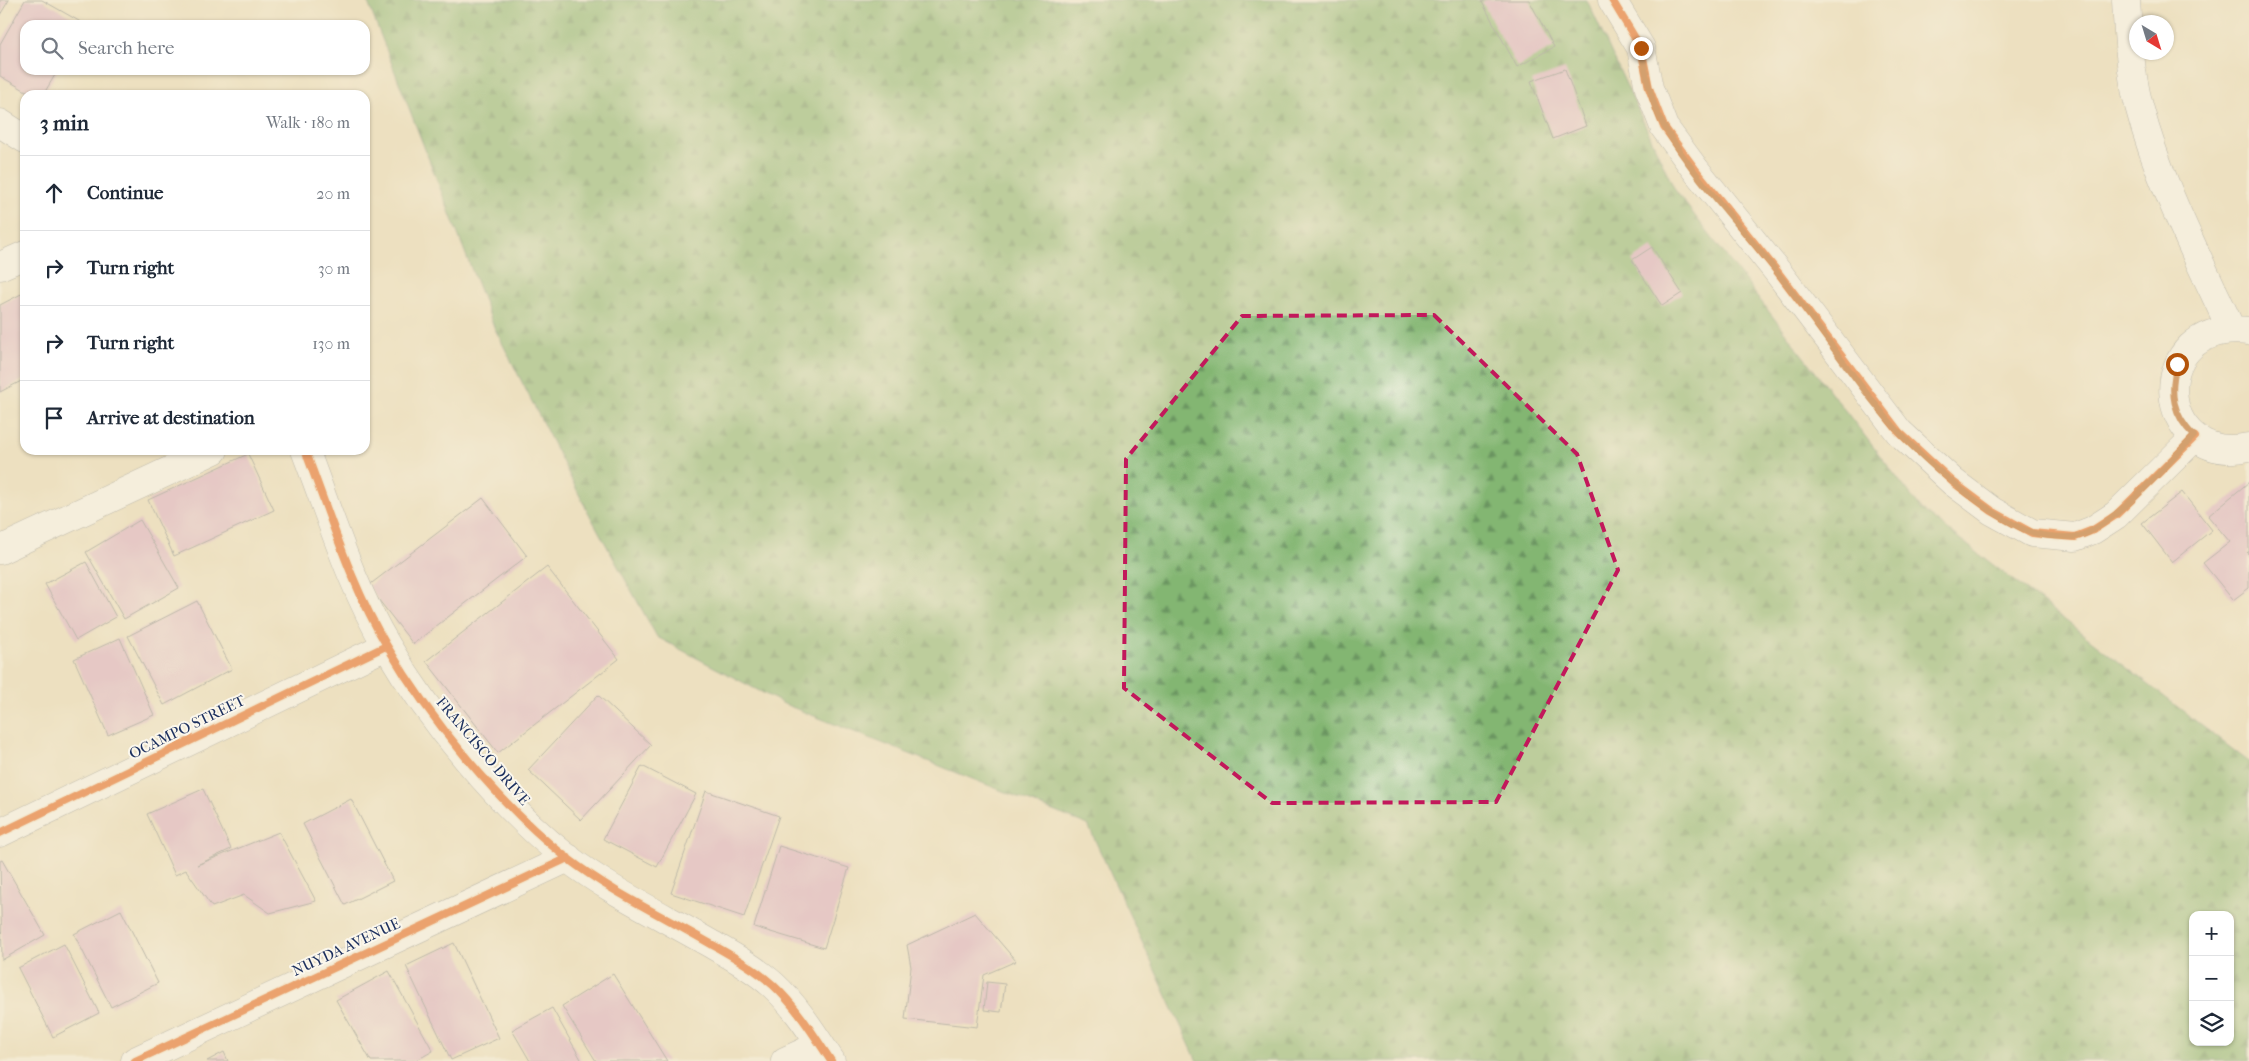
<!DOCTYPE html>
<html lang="en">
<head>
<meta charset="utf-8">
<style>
	:root { --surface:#fff; --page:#f2f2f3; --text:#1f2937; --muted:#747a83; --line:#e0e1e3 }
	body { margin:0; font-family:"IM FELL French Canon",serif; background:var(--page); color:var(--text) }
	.controls { position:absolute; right:15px; bottom:15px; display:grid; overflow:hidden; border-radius:10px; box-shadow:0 1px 4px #0004 }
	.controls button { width:45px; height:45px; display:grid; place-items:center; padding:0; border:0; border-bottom:1px solid var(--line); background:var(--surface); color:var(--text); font:25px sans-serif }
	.compass { position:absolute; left:2129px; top:15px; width:45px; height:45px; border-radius:50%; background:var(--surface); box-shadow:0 1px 4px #0004; rotate:142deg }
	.stop { position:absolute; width:15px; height:15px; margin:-11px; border:4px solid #b45309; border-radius:50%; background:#fff }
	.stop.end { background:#b45309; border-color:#fff; box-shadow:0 1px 5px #0008 }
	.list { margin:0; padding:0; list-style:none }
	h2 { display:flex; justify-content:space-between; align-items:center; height:65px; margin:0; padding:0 20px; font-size:21px }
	h2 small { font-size:16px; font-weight:400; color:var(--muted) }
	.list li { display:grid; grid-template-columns:32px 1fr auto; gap:15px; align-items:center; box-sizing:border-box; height:75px; padding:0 20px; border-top:1px solid var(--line) }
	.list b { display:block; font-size:19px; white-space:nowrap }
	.list em { font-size:16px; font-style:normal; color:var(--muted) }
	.icon { flex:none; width:28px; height:28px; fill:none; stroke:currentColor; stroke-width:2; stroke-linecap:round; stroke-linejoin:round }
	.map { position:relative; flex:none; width:2249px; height:1061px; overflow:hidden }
	.search { position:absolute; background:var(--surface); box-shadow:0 1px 4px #0004; left:20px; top:20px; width:350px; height:55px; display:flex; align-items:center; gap:12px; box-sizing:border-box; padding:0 18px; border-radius:15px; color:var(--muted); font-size:19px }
	.panel { position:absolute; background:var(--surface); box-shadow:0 1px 4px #0004; left:20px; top:90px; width:350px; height:365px; border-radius:15px }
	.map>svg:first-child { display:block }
	.forest { fill:url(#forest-firs); stroke:#4f7268; fill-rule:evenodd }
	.building { fill:#ddaccc }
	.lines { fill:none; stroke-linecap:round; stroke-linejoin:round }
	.minor-casing { stroke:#84888f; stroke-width:29 }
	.minor { stroke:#fff; stroke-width:28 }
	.cycleway-casing { stroke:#fbf7ec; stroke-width:11 }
	.cycleway { stroke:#e8590c; stroke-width:8 }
	.route { stroke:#b45309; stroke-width:6 }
	.marked { fill:none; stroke:#c2185b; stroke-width:4; stroke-dasharray:10 6; stroke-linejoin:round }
	.labels { text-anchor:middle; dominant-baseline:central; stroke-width:4; stroke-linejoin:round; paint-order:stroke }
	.street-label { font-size:15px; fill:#1b2f5e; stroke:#fbf7ec }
</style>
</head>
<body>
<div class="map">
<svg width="2249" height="1061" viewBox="0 0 2249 1061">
	<defs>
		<pattern id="forest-firs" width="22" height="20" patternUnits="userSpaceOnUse" patternTransform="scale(1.25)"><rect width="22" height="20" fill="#83b672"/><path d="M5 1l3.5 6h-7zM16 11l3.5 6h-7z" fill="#6a9461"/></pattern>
	</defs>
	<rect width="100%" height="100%" fill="#fbf7ec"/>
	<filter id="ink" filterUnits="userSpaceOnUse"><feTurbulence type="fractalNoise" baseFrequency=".02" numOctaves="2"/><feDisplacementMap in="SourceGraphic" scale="10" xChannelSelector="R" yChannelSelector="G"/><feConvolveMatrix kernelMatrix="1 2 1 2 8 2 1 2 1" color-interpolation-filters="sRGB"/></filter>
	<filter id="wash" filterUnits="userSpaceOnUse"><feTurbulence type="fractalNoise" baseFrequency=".0096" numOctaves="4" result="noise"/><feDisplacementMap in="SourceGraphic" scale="20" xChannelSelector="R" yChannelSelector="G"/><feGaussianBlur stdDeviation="1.12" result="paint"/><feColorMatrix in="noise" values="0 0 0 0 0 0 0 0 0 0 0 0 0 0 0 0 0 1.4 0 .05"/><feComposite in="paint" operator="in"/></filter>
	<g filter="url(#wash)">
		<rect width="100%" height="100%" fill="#ede0c0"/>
		<path class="forest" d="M367 0H1587L1675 190 1922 510 2249 762V1061H1197L1088 825 784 704 657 637 588 512 494 327ZM2193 915H2230V1042H2193Z"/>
		<g id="blocks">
			<path class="building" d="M0 0H9L0 15Z
				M25 0H42L86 25H25V70H58L43 95H33L0 76V44Z
				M1486 0H1529L1554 47 1517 67 1482 2Z
				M1565 69 1586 126 1553 139 1531 81Z
				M1652 247 1682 293 1662 306 1632 260Z
				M25 292V379L0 392V305Z
				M248 454 274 510 174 556 148 500Z
				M2249 482V551L2247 553 2249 555V588L2233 600 2203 563 2230 542 2208 516Z
				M2182 492 2212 530 2172 562 2142 523Z
				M483 498 527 556 413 644 368 586Z
				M140 520 179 588 124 619 86 552Z
				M86 562 116 617 76 640 45 584Z
				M547 567 619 659 498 753 426 661Z
				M197 601 232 669 164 705 128 636Z
				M120 638 154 715 108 735 74 659Z
				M598 695 651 745 581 820 528 770Z
				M642 766 696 794 657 867 603 839Z
				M203 789 231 849 197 865 279 832 316 901 270 913 244 895 212 907 186 870 175 875 147 814Z
				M706 791 779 816 744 917 671 893Z
				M351 799 393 881 345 905 303 824Z
				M779 846 849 868 824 948 754 927Z
				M2 860 45 935 2 960 0 861Z
				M121 910 158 983 111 1007 74 934Z
				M975 913 1016 961 984 975 977 1027 905 1019 911 967 907 945Z
				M454 943 499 1038 451 1060 406 966Z
				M64 944 99 1013 53 1037 18 968Z
				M389 971 433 1051 415 1061H371L336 1000Z
				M613 974 667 1061H596L562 1006Z
				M987 982 1005 984 1001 1012 984 1010Z
				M552 1008 582 1061H530L512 1030Z
				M224 1052 228 1061H207Z"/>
		</g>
	</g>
	<g filter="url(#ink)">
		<use href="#blocks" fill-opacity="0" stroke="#84888f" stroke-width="1"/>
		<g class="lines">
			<g class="minor-casing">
				<path id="minor" d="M1612 0 1641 48 1649 88 1664 127 1695 169 1777 271 1899 432 1953 482 1992 511 2032 533 2075 537 2093 530 2116 515 2195 437
					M2126 0C2128 35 2130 72 2139 106 2159 183 2198 257 2231 329
					M0 123 25 139
					M0 266 25 255
					M2249 331C2143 318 2153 468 2249 447
					M305 450C330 515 351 586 387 646 430 720 500 805 567 858 611 892 663 916 711 944 732 956 754 968 773 985 796 1006 814 1035 831 1061
					M0 550 214 450
					M0 833 386 646
					M135 1061 568 858
					M785 1061 820 1045"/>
			</g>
			<use href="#minor" class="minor"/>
			<g class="cycleway-casing">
				<path id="cycleway" d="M1612 0 1641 48 1649 88 1664 127 1695 169 1777 271 1899 432 1953 482 1992 511 2032 533 2075 537 2093 530 2116 515 2195 437
					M305 450C330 515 351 586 387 646 430 720 500 805 567 858 611 892 663 916 711 944 732 956 754 968 773 985 796 1006 814 1035 831 1061
					M0 833 386 646
					M135 1061 568 858"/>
			</g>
			<use href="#cycleway" class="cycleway"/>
		</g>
	</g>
	<g class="lines" filter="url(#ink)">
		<path class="route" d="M1641 48C1646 75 1651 104 1665 128 1695 179 1740 225 1776 271 1818 323 1853 381 1898 431 1926 463 1992 518 2031 532 2042 536 2062 537 2073 537 2107 535 2170 461 2194 436 2173 415 2169 393 2177 364"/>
	</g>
	<path d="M0 0H2249V1061H0ZM1434 315 1577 454 1618 570 1496 802 1272 803 1124 688 1126 459 1242 316Z" fill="#ede0c0" fill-opacity=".55" fill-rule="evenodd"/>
	<path class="marked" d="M1434 315 1577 454 1618 570 1496 802 1272 803 1124 688 1126 459 1242 316Z"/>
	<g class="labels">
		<g class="street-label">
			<text transform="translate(187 727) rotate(-26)">OCAMPO STREET</text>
			<text transform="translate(483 751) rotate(50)">FRANCISCO DRIVE</text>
			<text transform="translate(346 947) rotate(-25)">NUYDA AVENUE</text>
		</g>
	</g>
</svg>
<div class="controls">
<button>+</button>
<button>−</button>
<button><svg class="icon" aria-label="layers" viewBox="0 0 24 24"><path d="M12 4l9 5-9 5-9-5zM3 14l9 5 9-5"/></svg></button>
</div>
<svg class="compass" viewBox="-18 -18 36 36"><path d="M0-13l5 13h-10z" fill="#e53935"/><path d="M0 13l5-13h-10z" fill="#747a83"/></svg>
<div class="stop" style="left:2177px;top:364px"></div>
<div class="stop end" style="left:1641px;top:48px"></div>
<div class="search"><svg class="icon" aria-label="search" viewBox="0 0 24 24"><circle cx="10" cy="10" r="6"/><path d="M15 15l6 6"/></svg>Search here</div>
<section class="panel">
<h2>3 min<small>Walk · 180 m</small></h2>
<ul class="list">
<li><svg class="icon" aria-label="ahead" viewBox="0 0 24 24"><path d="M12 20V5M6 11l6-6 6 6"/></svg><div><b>Continue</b></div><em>20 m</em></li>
<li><svg class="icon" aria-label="right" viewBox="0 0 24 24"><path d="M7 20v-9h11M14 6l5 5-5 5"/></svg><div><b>Turn right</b></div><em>30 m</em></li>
<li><svg class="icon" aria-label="right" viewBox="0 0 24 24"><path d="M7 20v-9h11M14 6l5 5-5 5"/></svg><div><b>Turn right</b></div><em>130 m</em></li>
<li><svg class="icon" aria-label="arrive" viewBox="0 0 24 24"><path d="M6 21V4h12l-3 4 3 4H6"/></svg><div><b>Arrive at destination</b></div></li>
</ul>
</section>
</div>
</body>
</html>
